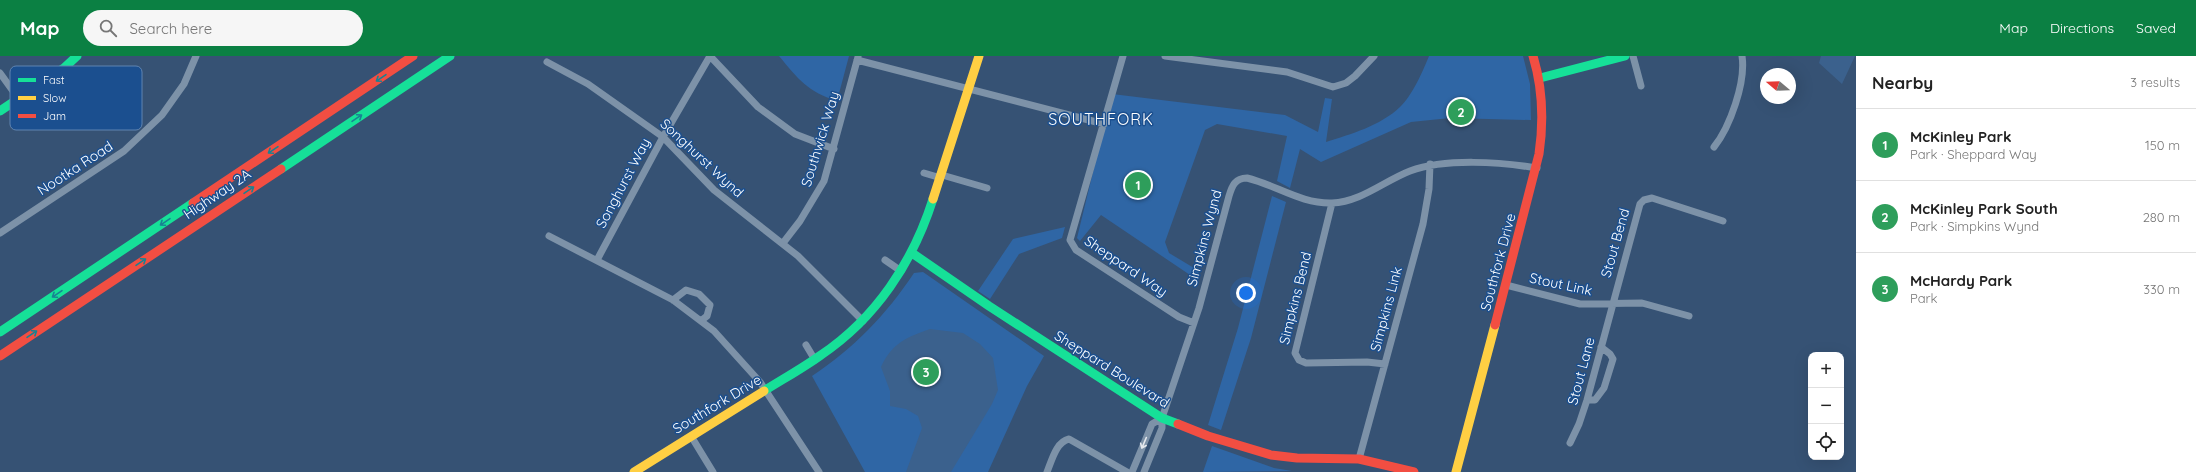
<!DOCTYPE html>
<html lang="en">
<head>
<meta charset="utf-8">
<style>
	:root { --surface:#fff; --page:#f6f6f6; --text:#222; --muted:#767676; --line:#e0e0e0; --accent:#0b8043 }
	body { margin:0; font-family:Quicksand,sans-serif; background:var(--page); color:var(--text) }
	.controls { position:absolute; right:12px; bottom:12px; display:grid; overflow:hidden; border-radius:8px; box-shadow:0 4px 16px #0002 }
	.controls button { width:36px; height:36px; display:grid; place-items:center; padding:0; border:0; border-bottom:1px solid var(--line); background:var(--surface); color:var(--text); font:20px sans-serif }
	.compass { position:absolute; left:1760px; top:12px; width:36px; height:36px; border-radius:50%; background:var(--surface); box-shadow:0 4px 16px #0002; rotate:289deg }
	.you { position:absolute; left:1246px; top:237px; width:14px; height:14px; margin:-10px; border:3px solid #fff; border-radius:50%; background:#1a73e8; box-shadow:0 0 0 6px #1a73e833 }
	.badge { display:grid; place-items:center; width:26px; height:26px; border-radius:50%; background:var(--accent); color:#fff; font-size:13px; font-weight:700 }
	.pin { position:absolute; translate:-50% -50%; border:2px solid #fff; box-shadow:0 1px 4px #0006 }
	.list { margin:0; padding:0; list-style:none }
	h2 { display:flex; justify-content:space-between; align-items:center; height:52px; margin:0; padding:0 16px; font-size:17px }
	h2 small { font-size:13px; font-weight:400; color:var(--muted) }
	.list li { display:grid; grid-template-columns:26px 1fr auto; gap:12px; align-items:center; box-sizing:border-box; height:72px; padding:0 16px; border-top:1px solid var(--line) }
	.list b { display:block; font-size:15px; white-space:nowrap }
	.list p { margin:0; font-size:13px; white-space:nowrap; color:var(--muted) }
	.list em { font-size:13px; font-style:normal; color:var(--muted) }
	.icon { flex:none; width:22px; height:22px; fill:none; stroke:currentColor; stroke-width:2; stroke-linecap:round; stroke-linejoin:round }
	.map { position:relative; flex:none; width:1856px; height:416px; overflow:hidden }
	header { display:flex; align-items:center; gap:24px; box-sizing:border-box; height:56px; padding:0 20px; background:var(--accent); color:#fff }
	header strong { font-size:19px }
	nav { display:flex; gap:22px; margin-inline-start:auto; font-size:14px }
	.search { width:280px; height:36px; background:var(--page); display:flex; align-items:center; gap:10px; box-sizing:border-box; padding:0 14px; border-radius:22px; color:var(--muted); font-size:15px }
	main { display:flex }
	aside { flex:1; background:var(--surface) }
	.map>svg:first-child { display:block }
	.green { fill:#2f66a5 }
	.water { fill:#3b618d }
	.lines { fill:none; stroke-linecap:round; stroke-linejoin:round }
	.street { stroke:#7d92a8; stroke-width:7 }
	.fast { stroke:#16e098; stroke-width:9 }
	.slow { stroke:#ffcf43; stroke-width:9 }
	.jam { stroke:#f24e42; stroke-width:9 }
	.oneway { stroke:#198292 }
	.oneway2 { stroke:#e5e9ee }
	.labels { text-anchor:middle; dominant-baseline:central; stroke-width:3; stroke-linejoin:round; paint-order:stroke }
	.street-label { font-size:14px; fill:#fff; stroke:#1b4f8f }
	.quarter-label { font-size:16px; letter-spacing:1px; fill:#fff; stroke:#1b4f8f }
	.key { fill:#1b4f8f; stroke:#5f84b1; stroke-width:1 }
	.key-label { font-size:11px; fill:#fff }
</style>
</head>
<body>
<header>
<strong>Map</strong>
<div class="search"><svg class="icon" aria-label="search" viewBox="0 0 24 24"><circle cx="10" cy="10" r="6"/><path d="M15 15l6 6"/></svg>Search here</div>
<nav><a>Map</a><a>Directions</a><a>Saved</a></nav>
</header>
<main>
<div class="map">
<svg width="1856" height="416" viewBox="0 0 1856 416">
	<rect width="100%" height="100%" fill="#365274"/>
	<path class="green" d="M779 0H849L837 45C807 35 799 24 779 0Z
		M1429 0H1523L1530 28 1531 64 1450 62 1411 66 1321 106 1300 93 1290 132 1277 125 1287 80 1217 68 1205 74 1165 186 1169 197 1199 215 1196 223 1101 159 1080 185 1077 182 1112 38 1285 59 1318 76 1325 42 1332 43 1326 86C1351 78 1380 70 1400 51 1412 40 1423 15 1429 0Z
		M1272 140 1286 146 1251 282 1221 374 1208 369 1238 272Z
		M1065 171 1062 182 1019 198 990 243 978 235 1013 183Z
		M923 216 1044 300 1027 330 988 416H865L812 320C854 292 886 259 914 217Z
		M1212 390 1274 412 1292 415 1203 416Z"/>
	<path class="water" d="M1821 0H1855L1842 28 1819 7Z
		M930 273 963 277 980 288 993 302 998 334 992 348 951 416H906L922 372 918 360 906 353 890 350V335L881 311C892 287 907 281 930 273Z"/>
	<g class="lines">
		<path class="street" d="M710 0 758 51 795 78 834 93
			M1123 0 1070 184 1076 194 1179 261 1194 267
			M1165 0 1287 16 1333 31 1346 27 1355 20 1374 0
			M1633 0 1641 30
			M857 4 1104 68
			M547 6 588 28 663 81 714 134 798 200 863 265
			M0 17 18 42
			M1714 91C1730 71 1746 26 1742 0
			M924 117 941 122
			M942 119 987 132
			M1332 147 1295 297 1299 304 1306 307 1367 306 1385 308
			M0 177 124 95 162 59 184 28 196 0
			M549 180 673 244 714 275 760 326 819 416
			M783 187 800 165 824 125 858 1
			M597 204 663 81 710 0
			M885 204 901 215
			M1506 229 1580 248 1642 247 1689 260
			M673 244 686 234 699 238 710 249 707 260 702 264
			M806 289 815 304
			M1587 344H1595L1604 332 1613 303 1610 298 1601 291
			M691 380 713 416
			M1570 387 1579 368 1587 344 1640 148 1644 144 1652 142 1723 165
			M1359 403 1423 168 1429 133 1430 108
			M1047 416C1052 404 1056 386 1069 383L1127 416
			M1132 416 1152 368 1162 362
			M1144 416 1162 372V362L1199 252 1229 140C1232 130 1235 122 1247 122 1276 129 1301 148 1332 147 1361 146 1384 125 1410 115 1446 102 1500 106 1537 112"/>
		<path class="fast" d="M1540 22 1625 0
			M0 55 64 12 77 0
			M281 113 450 0
			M912 197 989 250 1162 362 1178 368
			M0 276 193 147
			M764 335C783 323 803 312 821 299 876 262 913 206 933 143"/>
		<path class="slow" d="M933 143 979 0
			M634 416 764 335
			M1456 416 1495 269"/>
		<path class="jam" d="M193 147 413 0
			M1495 269 1539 98C1544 64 1543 33 1533 0
			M0 300 281 113
			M1178 368 1208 380 1271 399 1297 402 1359 403 1414 416"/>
	</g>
	<defs><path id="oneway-shaft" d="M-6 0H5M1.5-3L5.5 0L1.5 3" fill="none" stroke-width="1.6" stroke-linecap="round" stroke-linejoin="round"/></defs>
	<g class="oneway">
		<use href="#oneway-shaft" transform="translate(381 22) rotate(146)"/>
		<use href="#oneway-shaft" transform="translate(357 62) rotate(-34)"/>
		<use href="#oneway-shaft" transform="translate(273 94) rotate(146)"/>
		<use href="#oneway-shaft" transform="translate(249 134) rotate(-34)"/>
		<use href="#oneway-shaft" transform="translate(165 166) rotate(146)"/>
		<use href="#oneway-shaft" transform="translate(141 206) rotate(-34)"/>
		<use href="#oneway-shaft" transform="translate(57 238) rotate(146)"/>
		<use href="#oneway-shaft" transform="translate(32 278) rotate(-34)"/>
	</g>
	<use class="oneway2" href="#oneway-shaft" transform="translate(1144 387) rotate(113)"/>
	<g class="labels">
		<g class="street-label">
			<text transform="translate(820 83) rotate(-73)">Southwick Way</text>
			<text transform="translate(702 102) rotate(43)">Songhurst Wynd</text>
			<text transform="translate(75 112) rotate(-33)">Nootka Road</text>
			<text transform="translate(623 127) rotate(-62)">Songhurst Way</text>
			<text transform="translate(217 138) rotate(-34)">Highway 2A</text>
			<text transform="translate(1204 182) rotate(-75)">Simpkins Wynd</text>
			<text transform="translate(1615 187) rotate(-74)">Stout Bend</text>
			<text transform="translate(1498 206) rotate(-75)">Southfork Drive</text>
			<text transform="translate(1126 210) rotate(34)">Sheppard Way</text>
			<text transform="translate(1561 228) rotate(12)">Stout Link</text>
			<text transform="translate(1295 242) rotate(-76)">Simpkins Bend</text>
			<text transform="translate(1386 253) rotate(-75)">Simpkins Link</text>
			<text transform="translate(1112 313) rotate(32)">Sheppard Boulevard</text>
			<text transform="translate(1581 315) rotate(-75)">Stout Lane</text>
			<text transform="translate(717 348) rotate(-31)">Southfork Drive</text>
		</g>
		<g class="quarter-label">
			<text x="1101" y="63">SOUTHFORK</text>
		</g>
	</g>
	<rect x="10" y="10" width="132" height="64" rx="6" class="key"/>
	<rect x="18" y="22" width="18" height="4" fill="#16e098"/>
	<rect x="18" y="40" width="18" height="4" fill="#ffcf43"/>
	<rect x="18" y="58" width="18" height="4" fill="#f24e42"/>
	<g class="key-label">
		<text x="43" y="28">Fast</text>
		<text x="43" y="46">Slow</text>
		<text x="43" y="64">Jam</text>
	</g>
</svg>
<div class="controls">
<button>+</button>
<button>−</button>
<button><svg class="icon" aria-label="locate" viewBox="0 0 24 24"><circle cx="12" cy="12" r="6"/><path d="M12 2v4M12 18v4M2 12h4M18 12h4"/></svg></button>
</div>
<svg class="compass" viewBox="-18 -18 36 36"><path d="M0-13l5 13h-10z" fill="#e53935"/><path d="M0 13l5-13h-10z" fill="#767676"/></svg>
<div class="you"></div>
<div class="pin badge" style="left:1138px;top:129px;background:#2e9e5b">1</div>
<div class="pin badge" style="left:1461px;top:56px;background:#2e9e5b">2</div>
<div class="pin badge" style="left:926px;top:316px;background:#2e9e5b">3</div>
</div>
<aside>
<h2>Nearby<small>3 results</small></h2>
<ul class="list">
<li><span class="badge" style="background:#2e9e5b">1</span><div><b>McKinley Park</b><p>Park · Sheppard Way</p></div><em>150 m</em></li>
<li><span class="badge" style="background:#2e9e5b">2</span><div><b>McKinley Park South</b><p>Park · Simpkins Wynd</p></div><em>280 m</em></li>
<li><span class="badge" style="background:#2e9e5b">3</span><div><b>McHardy Park</b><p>Park</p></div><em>330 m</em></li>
</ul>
</aside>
</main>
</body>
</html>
